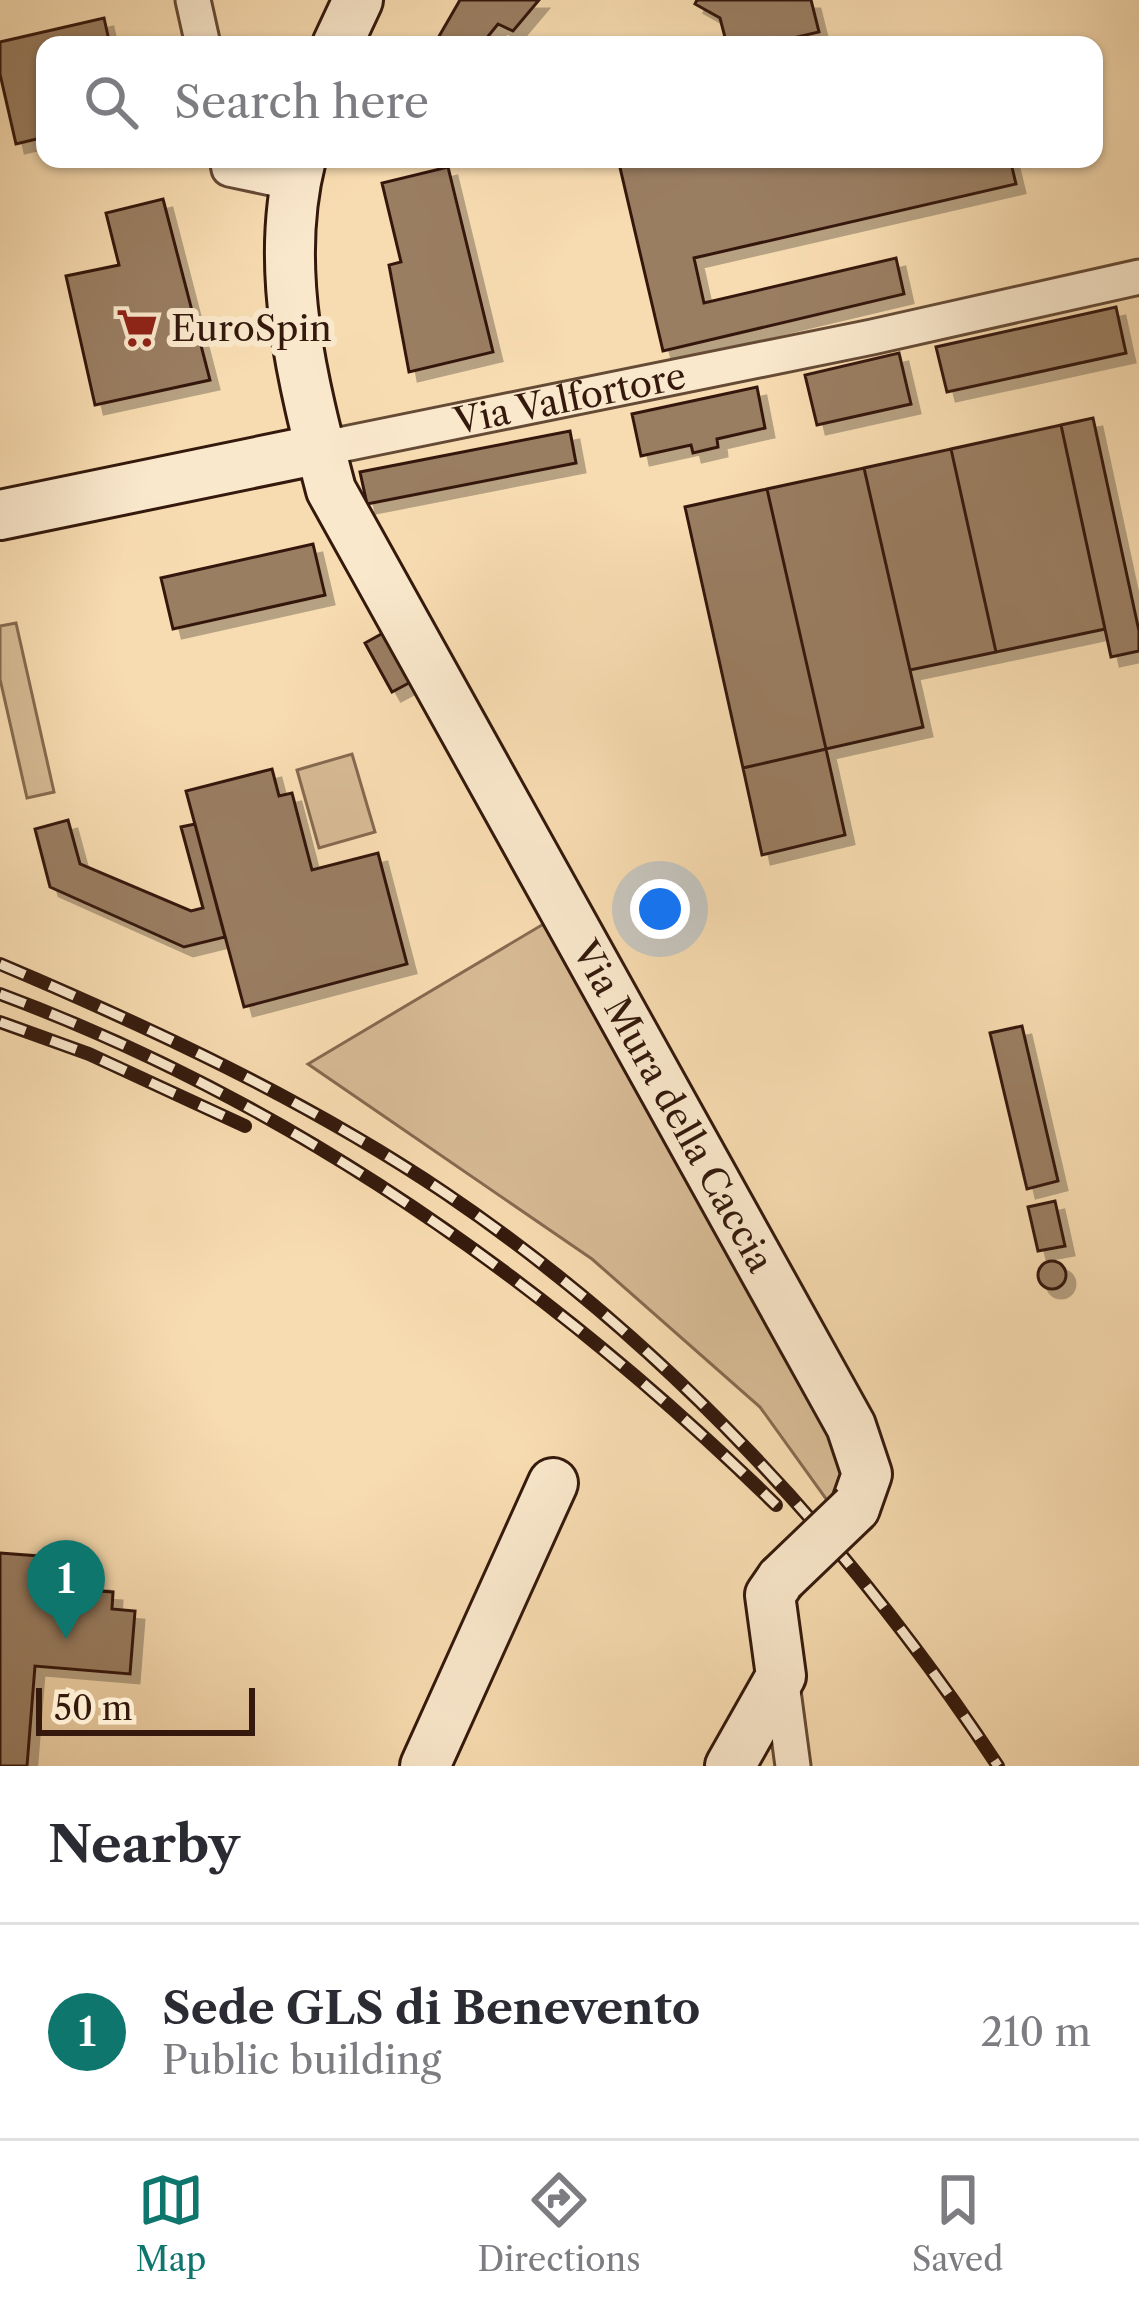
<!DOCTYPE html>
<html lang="en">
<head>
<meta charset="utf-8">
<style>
	:root { --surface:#fff; --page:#f7f7f7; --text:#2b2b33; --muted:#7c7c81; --line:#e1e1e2; --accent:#0f766e }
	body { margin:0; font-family:"Libre Caslon Text",serif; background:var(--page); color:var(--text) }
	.scale { position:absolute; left:36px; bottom:30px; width:219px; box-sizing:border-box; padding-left:12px; border:6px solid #34190c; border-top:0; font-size:33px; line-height:42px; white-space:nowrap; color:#34190c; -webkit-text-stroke:9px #fae8cc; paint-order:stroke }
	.you { position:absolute; left:660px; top:909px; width:42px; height:42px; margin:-30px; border:9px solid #fff; border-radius:50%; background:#1a73e8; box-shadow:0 0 0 18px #1a73e833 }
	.badge { display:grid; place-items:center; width:78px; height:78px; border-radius:50%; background:var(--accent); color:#fff; font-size:39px; font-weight:700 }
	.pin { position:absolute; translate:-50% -99px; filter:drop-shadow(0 3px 6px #0008) }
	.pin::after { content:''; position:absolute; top:63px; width:42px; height:36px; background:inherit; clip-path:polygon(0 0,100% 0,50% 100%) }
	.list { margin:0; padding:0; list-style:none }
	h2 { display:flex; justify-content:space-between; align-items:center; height:156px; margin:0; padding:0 48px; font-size:51px }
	h2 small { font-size:39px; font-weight:400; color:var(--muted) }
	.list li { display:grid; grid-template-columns:78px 1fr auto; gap:36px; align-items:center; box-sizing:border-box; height:216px; padding:0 48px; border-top:3px solid var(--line) }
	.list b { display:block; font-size:45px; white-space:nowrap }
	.list p { margin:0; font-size:39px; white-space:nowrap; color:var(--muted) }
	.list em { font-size:39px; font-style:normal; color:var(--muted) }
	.icon { flex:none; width:66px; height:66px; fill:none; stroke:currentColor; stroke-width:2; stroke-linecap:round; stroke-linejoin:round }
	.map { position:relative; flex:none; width:1139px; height:1766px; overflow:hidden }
	.search { position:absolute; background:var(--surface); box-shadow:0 3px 9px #0004; left:36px; right:36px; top:36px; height:132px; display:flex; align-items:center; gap:30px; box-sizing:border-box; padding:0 42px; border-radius:24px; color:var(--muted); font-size:45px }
	.sheet { height:372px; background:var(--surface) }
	nav { display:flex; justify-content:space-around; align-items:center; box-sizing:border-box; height:168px; border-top:3px solid var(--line); background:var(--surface); font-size:33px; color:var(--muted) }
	nav a { display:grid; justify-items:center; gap:6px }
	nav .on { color:var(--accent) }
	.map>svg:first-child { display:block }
	.green { fill:#d7bb95; stroke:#866a50; stroke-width:3 }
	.building { fill:#9a7e62; stroke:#34190c; stroke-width:3; filter:url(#shadow) }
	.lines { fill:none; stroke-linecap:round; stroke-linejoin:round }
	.street-casing { stroke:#654a35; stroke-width:39 }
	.secondary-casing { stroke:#34190c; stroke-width:54 }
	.street { stroke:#fae8cc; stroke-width:33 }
	.secondary { stroke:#fae8cc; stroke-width:48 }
	.rail-casing { stroke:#34190c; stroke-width:14 }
	.rail { stroke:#fae8cc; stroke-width:9; stroke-dasharray:27; stroke-linecap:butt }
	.secondary-bridge-casing { stroke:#34190c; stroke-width:54; stroke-linecap:butt }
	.secondary-bridge { stroke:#fae8cc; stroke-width:48 }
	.labels { text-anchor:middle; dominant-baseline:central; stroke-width:12; stroke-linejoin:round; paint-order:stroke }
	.poi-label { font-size:36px; fill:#34190c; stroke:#fae8cc; text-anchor:start }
	.street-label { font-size:36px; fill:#34190c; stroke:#fae8cc }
</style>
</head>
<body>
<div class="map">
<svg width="1139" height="1766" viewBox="0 0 1139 1766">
	<defs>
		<filter id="shadow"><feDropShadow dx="9" dy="9" stdDeviation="0" flood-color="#0004"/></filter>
	</defs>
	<rect width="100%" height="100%" fill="#f8dcb1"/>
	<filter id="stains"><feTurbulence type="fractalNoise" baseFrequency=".00167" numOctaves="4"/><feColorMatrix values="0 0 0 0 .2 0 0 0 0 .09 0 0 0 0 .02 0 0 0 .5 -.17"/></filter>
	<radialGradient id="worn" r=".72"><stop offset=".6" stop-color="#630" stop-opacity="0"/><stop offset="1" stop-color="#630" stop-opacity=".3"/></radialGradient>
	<path class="green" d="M16 623 54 792 27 798 0 679V626Z
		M352 754 375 832 319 848 297 770Z
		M557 916 832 1409 850 1490 829 1503 760 1407 592 1259 308 1064Z"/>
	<path class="building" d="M460 0H539L513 31 498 24 481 45H434Z
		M697 0H811L819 32 763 45H727L720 18 695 4Z
		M104 18 110 45H45V137L16 144 0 74V42Z
		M618 159H1010L1016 184 694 258 704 303 896 258 904 294 663 351Z
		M448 167 493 352 409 372 389 265 401 262 382 183Z
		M163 199 210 380 95 405 66 276 119 265 106 213Z
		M1116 307 1126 353 947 392 936 347Z
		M899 353 911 404 817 425 805 375Z
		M757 387 765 428 717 439 718 447 693 453 691 445 641 456 632 414Z
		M1093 418 1139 631V651L1111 657 1061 425Z
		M1061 425 1105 629 996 652 951 449Z
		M570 431 576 463 367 504 360 472Z
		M951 449 996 652 910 670 864 468Z
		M864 468 923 727 826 749 767 489Z
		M767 489 826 749 743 768 685 507Z
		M313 544 325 595 173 629 161 578Z
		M394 627 422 676 392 692 365 643Z
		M826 749 845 835 762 855 743 768Z
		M272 769 279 796 292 793 312 870 378 853 407 964 244 1007 186 791Z
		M68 820 80 864 191 911 203 908 181 827 195 824 225 937 184 947 50 887 35 829Z
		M1022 1026 1058 1181 1027 1189 990 1033Z
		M1055 1201 1065 1246 1038 1251 1028 1207Z
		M1038 1275a14 14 0 1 1 28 0a14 14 0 1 1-28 0Z
		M0 1553 65 1558 64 1571 84 1573 83 1581 100 1582 99 1591 113 1592 112 1609 135 1611 130 1674 35 1666 27 1766H0Z"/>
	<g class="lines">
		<g class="street-casing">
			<g id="street">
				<path d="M193 0 203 45"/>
				<path d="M227 159 229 169 295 183"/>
				<path id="s1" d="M320 449 872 337 1139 277"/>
				<path d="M781 1676 793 1766"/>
			</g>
		</g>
		<g class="secondary-casing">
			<g id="secondary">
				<path d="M337 45 358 0"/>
				<path id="s2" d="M301 159C273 268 303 384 331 490L851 1426 867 1474 855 1508"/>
				<path d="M0 515 320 449"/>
				<path d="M425 1766 553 1483"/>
				<path d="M730 1766 781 1676 770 1595 781 1579"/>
			</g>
		</g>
		<use href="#street" class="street"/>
		<use href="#secondary" class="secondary"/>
		<g class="rail-casing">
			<path id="rail" d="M0 964C154 1029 306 1100 445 1193 667 1343 851 1543 998 1766
				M0 994C294 1103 553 1287 776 1505
				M0 1022 89 1054 245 1126"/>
		</g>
		<use href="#rail" class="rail"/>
		<g class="secondary-bridge-casing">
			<path id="secondary-bridge" d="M781 1579 855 1508"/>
		</g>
		<use href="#secondary-bridge" class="secondary-bridge"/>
	</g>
	<defs>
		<g id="supermarket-bare" transform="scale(3.24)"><path d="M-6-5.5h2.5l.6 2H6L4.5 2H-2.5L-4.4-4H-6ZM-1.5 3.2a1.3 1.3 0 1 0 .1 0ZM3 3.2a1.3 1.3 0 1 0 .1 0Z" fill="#8f2418" stroke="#fae8cc" stroke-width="2.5" paint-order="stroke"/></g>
	</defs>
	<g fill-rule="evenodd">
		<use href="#supermarket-bare" x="137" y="328"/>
	</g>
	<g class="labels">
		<g class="poi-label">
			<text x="171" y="328">EuroSpin</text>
		</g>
		<g class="street-label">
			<text stroke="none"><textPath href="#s1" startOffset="255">Via Valfortore</textPath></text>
			<text stroke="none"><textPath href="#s2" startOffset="1041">Via Mura della Caccia</textPath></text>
		</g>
	</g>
	<rect width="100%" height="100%" filter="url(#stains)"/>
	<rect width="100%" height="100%" fill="url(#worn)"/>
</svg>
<div class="scale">50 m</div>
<div class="you"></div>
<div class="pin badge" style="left:66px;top:1639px">1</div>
<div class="search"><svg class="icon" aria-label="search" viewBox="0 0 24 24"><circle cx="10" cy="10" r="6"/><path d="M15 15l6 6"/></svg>Search here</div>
</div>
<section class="sheet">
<h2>Nearby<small></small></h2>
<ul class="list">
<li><span class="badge">1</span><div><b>Sede GLS di Benevento</b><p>Public building</p></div><em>210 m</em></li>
</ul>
</section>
<nav>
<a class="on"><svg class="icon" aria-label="map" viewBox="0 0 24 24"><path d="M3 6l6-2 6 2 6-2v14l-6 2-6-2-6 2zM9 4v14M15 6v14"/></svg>Map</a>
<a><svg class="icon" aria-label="directions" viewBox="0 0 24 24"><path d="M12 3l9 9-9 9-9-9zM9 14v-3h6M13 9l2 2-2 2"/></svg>Directions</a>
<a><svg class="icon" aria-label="saved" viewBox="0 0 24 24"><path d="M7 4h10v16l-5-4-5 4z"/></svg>Saved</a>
</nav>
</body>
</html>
